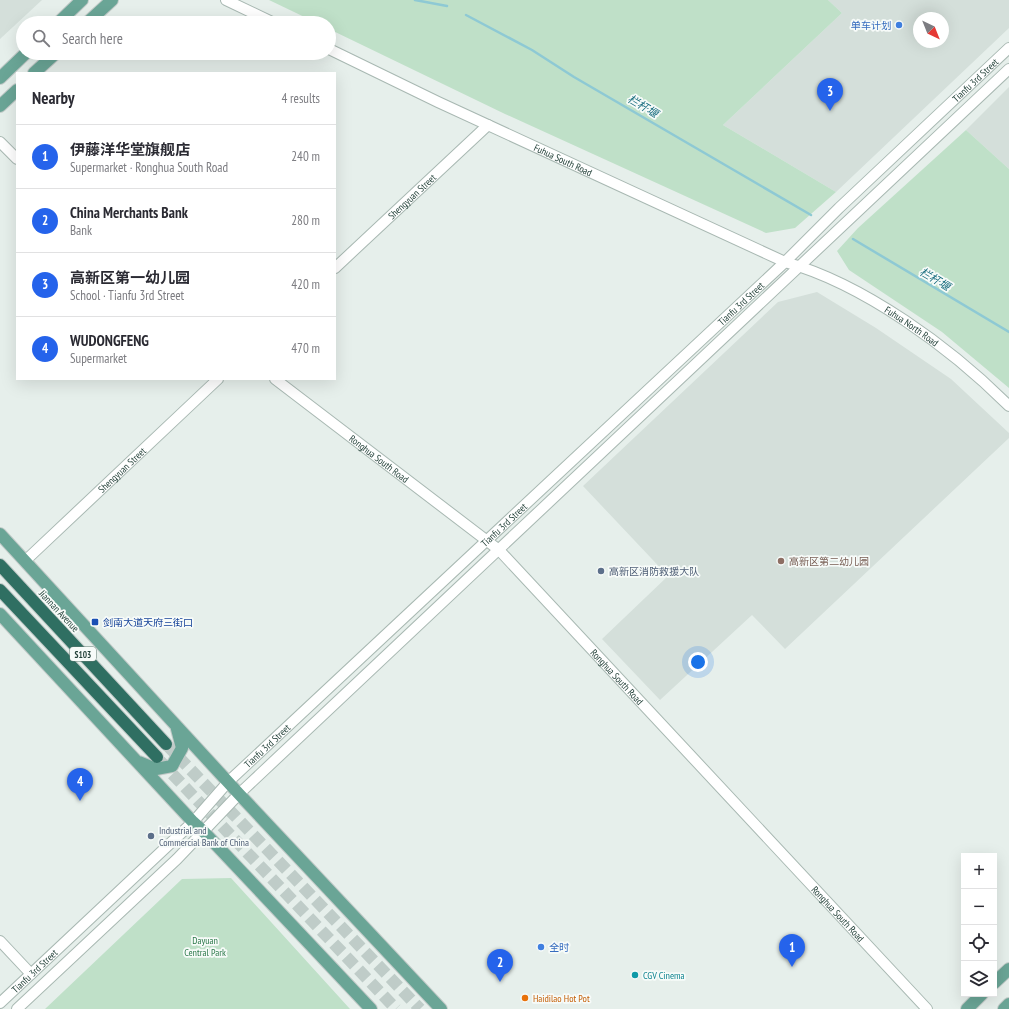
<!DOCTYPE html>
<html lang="en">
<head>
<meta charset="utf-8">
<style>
	:root { --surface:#fff; --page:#f7f7f7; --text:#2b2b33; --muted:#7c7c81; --line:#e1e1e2; --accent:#2563eb }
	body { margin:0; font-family:"PT Sans Narrow","Noto Sans SC",sans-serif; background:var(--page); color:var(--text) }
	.controls { position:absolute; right:12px; bottom:12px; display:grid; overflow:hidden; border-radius:0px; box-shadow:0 4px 16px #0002 }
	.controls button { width:36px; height:36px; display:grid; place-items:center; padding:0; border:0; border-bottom:1px solid var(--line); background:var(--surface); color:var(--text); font:20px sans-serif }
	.compass { position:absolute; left:913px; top:12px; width:36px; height:36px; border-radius:50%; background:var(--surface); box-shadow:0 4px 16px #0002; rotate:137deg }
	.you { position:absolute; left:698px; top:662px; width:14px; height:14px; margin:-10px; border:3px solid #fff; border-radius:50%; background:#1a73e8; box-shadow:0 0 0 6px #1a73e833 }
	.badge { display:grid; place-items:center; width:26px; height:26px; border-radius:50%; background:var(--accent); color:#fff; font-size:13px; font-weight:700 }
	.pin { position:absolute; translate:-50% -33px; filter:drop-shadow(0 1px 2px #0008) }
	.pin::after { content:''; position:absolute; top:21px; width:14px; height:12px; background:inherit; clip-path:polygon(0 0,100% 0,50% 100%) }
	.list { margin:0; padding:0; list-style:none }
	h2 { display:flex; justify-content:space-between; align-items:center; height:52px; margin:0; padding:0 16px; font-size:17px }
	h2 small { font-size:13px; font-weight:400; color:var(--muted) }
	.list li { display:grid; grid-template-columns:26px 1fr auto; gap:12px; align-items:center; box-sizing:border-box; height:64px; padding:0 16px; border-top:1px solid var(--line) }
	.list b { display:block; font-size:15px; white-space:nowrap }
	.list p { margin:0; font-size:13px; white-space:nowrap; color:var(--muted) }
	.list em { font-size:13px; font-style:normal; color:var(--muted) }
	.icon { flex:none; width:22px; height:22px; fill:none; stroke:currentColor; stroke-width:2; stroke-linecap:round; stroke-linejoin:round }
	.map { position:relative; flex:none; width:1009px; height:1009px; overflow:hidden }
	.search { position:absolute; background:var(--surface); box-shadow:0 4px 16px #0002; left:16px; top:16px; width:320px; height:44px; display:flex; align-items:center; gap:10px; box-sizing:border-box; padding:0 14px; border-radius:22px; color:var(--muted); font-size:15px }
	.panel { position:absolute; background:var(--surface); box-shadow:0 4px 16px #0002; left:16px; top:72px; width:320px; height:308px; border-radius:0px }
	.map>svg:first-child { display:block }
	.built { fill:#d4dfda; fill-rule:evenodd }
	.green { fill:#bfe0c8 }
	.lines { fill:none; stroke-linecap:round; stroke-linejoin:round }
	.stream { stroke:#8ec9d4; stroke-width:2.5 }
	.highway-tunnel { stroke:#bfccc8; stroke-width:12; stroke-dasharray:12 6; stroke-linecap:butt }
	.minor-casing { stroke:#a8b8b2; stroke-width:12 }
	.major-casing { stroke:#c2cac8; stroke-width:14 }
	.highway-casing { stroke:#c2cac8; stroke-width:14 }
	.minor { stroke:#fff; stroke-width:10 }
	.major { stroke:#6aa596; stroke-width:12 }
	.highway { stroke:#2f6f62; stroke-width:12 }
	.shop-dot { fill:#3f7fe0; stroke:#f7fbf9; stroke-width:1.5 }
	.education-dot { fill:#8d6e63; stroke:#f7fbf9; stroke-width:1.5 }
	.service-dot { fill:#5c6f8a; stroke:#f7fbf9; stroke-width:1.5 }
	.transit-dot { fill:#1a4fb4; stroke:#f7fbf9; stroke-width:1.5 }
	.culture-dot { fill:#0f9aa8; stroke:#f7fbf9; stroke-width:1.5 }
	.food-dot { fill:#e8710a; stroke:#f7fbf9; stroke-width:1.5 }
	.labels { text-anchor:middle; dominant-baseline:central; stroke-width:3.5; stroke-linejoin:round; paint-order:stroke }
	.shield { fill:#f7fbf9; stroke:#637a73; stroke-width:1 }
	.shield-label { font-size:9px; font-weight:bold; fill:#24423a }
	.shop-label { font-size:10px; fill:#366cbe; stroke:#f7fbf9; text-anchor:end }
	.street-label { font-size:10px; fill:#24423a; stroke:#f7fbf9 }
	.education-label { font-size:10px; fill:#785e54; stroke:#f7fbf9; text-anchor:start }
	.service-label { font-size:10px; fill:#4e5e75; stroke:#f7fbf9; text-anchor:start }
	.transit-label { font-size:10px; fill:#164399; stroke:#f7fbf9; text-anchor:start }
	.park-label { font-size:10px; fill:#2d7a4b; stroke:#f7fbf9 }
	.culture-label { font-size:10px; fill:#0d838f; stroke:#f7fbf9; text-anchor:start }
	.food-label { font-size:10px; fill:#c56008; stroke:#f7fbf9; text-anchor:start }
	.water-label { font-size:11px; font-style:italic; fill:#1c6f80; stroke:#f7fbf9 }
</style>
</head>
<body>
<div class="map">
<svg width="1009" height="1009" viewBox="0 0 1009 1009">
	<rect width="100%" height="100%" fill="#e6efeb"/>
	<path class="built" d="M0 0H42L0 39Z
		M828 0H1009V28L836 192 723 125 842 13ZM919 18H943V42H919Z
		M1009 87V169L966 130Z
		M817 292 876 328 951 379 1009 433V438L785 649 752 615 660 700 602 639 668 576 583 486 778 302Z"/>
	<path class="green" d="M269 0H828L842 13 723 125 836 192 795 228 766 233 505 114 329 29V23H317Z
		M966 130 1009 169V388L942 332 849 270 837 251 858 228Z
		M231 878 350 1009H45L182 879Z"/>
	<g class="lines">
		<path class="stream" d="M415 0 447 6
			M466 15 532 50 574 77 811 215
			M853 239 1009 332"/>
		<path class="highway-tunnel" d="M166 744 420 1009
			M160 761 396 1009"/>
		<g class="minor-casing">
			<g id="minor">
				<path d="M226 0 274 23"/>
				<path id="s1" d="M329 49 438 102 785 262C864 284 951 348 1009 406"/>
				<path d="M0 142 17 159"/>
				<path id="s2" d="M335 268 488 125"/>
				<path id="s3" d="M275 379 499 550 927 1009"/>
				<path id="s4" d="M25 561 218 379"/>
				<path d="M0 941 31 974"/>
				<path id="s5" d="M0 1003 193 822 228 782 785 262 839 208 1009 48"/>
				<path d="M17 1009 177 859 239 794 1009 69"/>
			</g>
		</g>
		<g class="major-casing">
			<path id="major" d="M58 23 82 0
				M87 23 112 0
				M34 73 56 53
				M0 78 26 53
				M0 106 17 90
				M0 534 239 794 441 1009
				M0 614 193 822 204 832 371 1009
				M139 762 156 769 172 766 182 748 177 729
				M994 983 1009 969
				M967 1009 982 994
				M1004 1009 1009 1004"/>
		</g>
		<g class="highway-casing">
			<path id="highway" d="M0 565 166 744
				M0 590 157 757"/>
		</g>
		<use href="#minor" class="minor"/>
		<use href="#major" class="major"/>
		<use href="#highway" class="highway"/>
	</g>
	<g class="shop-dot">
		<circle cx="899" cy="25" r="4"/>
		<circle cx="541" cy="947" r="4"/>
	</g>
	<circle class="education-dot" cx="781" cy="561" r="4"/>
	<g class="service-dot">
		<circle cx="601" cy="571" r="4"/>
		<circle cx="151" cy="836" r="4"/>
	</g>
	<rect class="transit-dot" x="91" y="618" width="8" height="8" rx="2"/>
	<circle class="culture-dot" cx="635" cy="975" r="4"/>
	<circle class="food-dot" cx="525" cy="998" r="4"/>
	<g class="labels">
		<rect class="shield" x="70" y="647" width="26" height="14" rx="3"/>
		<g class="shield-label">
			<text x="83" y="654">S103</text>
		</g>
		<g class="shop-label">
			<text x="891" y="25">单车计划</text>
			<text x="549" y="947" text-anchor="start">全时</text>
		</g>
		<g class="street-label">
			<text stroke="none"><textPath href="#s5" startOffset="1343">Tianfu 3rd Street</textPath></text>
			<text stroke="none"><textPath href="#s1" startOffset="259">Fuhua South Road</textPath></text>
			<text stroke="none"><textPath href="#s2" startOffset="105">Shengyuan Street</textPath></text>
			<text stroke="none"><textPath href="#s5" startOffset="1019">Tianfu 3rd Street</textPath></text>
			<text stroke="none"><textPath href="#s1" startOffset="646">Fuhua North Road</textPath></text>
			<text stroke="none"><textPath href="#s3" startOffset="131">Ronghua South Road</textPath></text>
			<text stroke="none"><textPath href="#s4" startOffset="133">Shengyuan Street</textPath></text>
			<text stroke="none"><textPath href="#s5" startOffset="695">Tianfu 3rd Street</textPath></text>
			<text transform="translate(59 611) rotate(47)">Jiannan Avenue</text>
			<text stroke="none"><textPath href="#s3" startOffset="455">Ronghua South Road</textPath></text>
			<text stroke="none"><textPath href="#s5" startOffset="371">Tianfu 3rd Street</textPath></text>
			<text stroke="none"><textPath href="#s3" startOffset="779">Ronghua South Road</textPath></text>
			<text stroke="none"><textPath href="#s5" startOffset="47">Tianfu 3rd Street</textPath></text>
		</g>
		<g class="education-label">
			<text x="789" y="561">高新区第二幼儿园</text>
		</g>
		<g class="service-label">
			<text x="609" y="571">高新区消防救援大队</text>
			<text x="159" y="830">Industrial and<tspan x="159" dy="12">Commercial Bank of China</tspan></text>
		</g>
		<g class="transit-label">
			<text x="103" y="622">剑南大道天府三街口</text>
		</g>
		<g class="park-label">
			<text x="205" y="940">Dayuan<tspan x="205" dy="12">Central Park</tspan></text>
		</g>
		<g class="culture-label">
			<text x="643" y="975">CGV Cinema</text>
		</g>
		<g class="food-label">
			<text x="533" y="998">Haidilao Hot Pot</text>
		</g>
		<g class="water-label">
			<text transform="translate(643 106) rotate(31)">栏杆堰</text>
			<text transform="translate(935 279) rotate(31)">栏杆堰</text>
		</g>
	</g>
</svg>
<div class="controls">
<button>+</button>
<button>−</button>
<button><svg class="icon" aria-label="locate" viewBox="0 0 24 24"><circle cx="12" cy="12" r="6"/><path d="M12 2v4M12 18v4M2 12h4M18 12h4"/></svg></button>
<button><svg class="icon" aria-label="layers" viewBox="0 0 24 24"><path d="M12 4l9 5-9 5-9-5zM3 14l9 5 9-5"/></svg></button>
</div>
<svg class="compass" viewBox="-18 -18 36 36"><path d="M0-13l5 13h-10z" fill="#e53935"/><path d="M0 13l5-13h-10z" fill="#7c7c81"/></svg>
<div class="you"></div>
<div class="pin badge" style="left:792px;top:967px">1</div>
<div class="pin badge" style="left:500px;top:982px">2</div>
<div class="pin badge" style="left:830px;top:111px">3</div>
<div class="pin badge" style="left:80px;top:801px">4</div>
<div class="search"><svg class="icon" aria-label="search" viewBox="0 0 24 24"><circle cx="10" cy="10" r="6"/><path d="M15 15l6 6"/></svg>Search here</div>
<section class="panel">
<h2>Nearby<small>4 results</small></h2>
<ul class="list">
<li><span class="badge">1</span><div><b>伊藤洋华堂旗舰店</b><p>Supermarket · Ronghua South Road</p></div><em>240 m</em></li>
<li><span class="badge">2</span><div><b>China Merchants Bank</b><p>Bank</p></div><em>280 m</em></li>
<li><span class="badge">3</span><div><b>高新区第一幼儿园</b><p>School · Tianfu 3rd Street</p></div><em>420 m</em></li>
<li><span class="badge">4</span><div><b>WUDONGFENG</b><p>Supermarket</p></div><em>470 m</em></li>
</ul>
</section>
</div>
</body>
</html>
